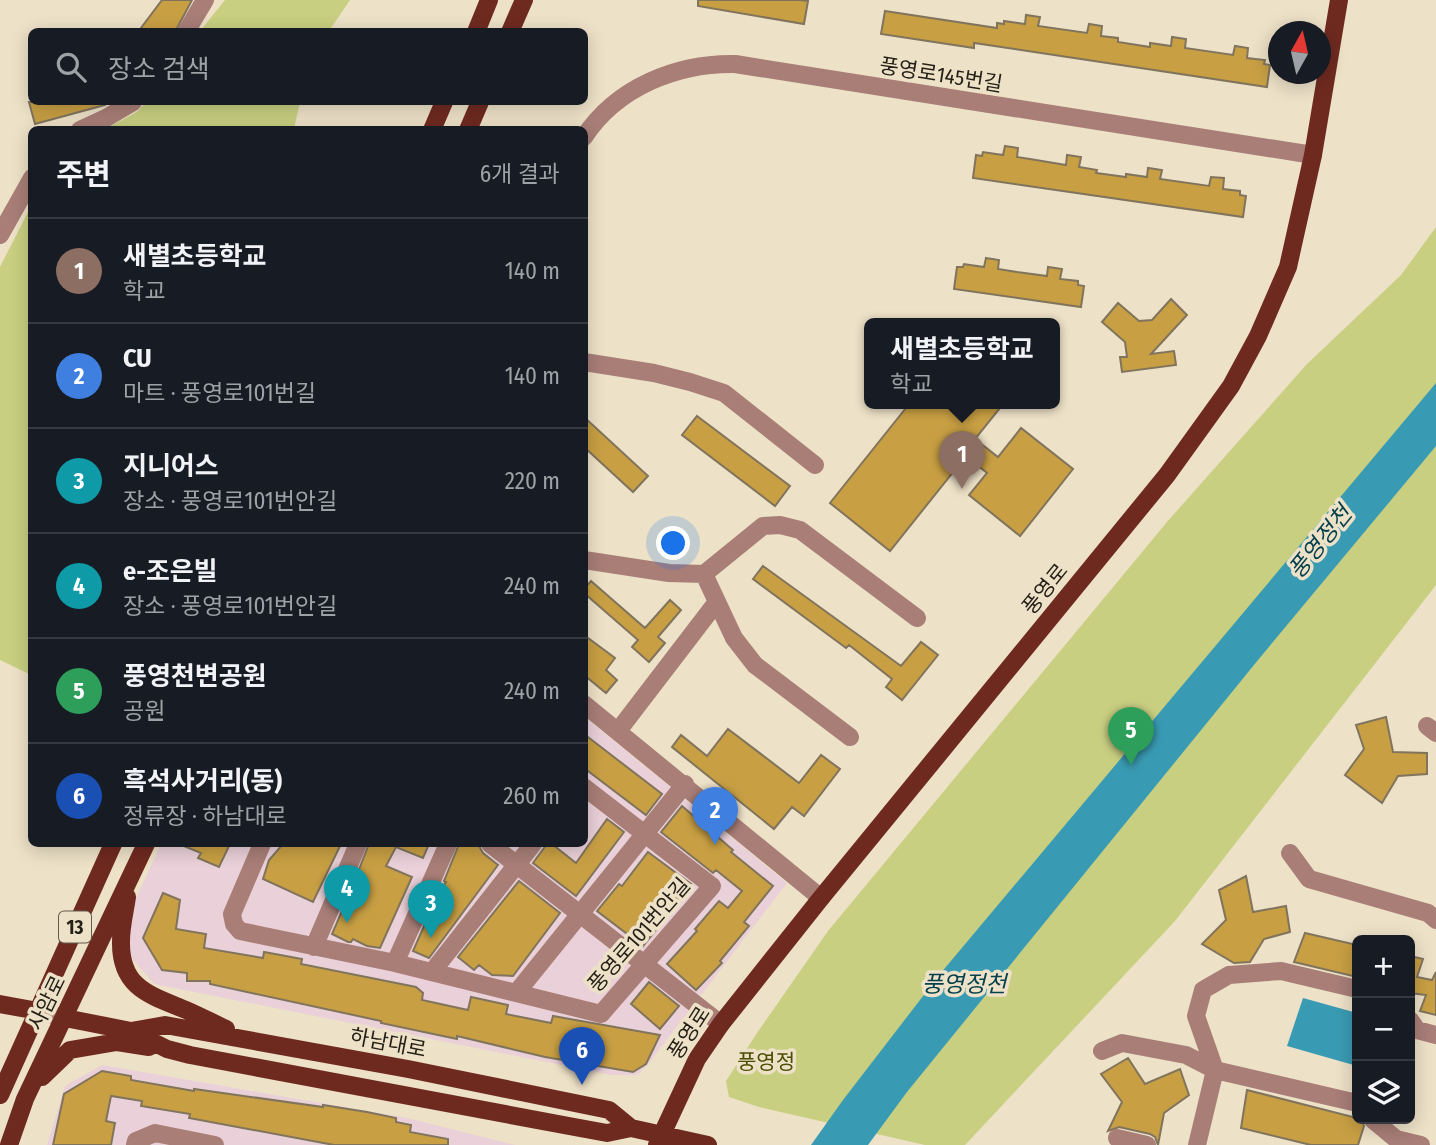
<!DOCTYPE html>
<html lang="ko">
<head>
<meta charset="utf-8">
<style>
	:root { --surface:#171b24; --page:#20242c; --text:#f1f3f6; --muted:#9ea1a6; --line:#363941; --accent:#8c9099 }
	body { margin:0; font-family:"Fira Sans Condensed","Noto Sans KR",sans-serif; background:var(--page); color:var(--text) }
	.controls { position:absolute; right:21px; bottom:21px; display:grid; overflow:hidden; border-radius:10px; box-shadow:0 4px 18px #0003 }
	.controls button { width:63px; height:63px; display:grid; place-items:center; padding:0; border:0; border-bottom:2px solid var(--line); background:var(--surface); color:var(--text); font:35px sans-serif }
	.compass { position:absolute; left:1268px; top:21px; width:63px; height:63px; border-radius:50%; background:var(--surface); box-shadow:0 4px 18px #0003; rotate:8deg }
	.you { position:absolute; left:674px; top:544px; width:24px; height:24px; margin:-18px; border:5px solid #fff; border-radius:50%; background:#1a73e8; box-shadow:0 0 0 10px #1a73e833 }
	.badge { display:grid; place-items:center; width:46px; height:46px; border-radius:50%; background:var(--accent); color:#fff; font-size:23px; font-weight:700 }
	.pin { position:absolute; translate:-50% -58px; filter:drop-shadow(0 2px 4px #0008) }
	.pin::after { content:''; position:absolute; top:37px; width:24px; height:21px; background:inherit; clip-path:polygon(0 0,100% 0,50% 100%) }
	.popup { position:absolute; left:864px; top:318px; width:196px; height:91px; box-sizing:border-box; display:grid; place-content:center; border-radius:10px; background:var(--surface); filter:drop-shadow(0 2px 5px #0005); font-size:23px; white-space:nowrap; color:var(--muted) }
	.popup b { font-size:26px; color:var(--text) }
	.popup::after { content:''; position:absolute; left:50%; top:100%; margin-left:-14px; border:14px solid transparent; border-top-color:var(--surface) }
	.list { margin:0; padding:0; list-style:none }
	h2 { display:flex; justify-content:space-between; align-items:center; height:91px; margin:0; padding:0 28px; font-size:30px }
	h2 small { font-size:23px; font-weight:400; color:var(--muted) }
	.list li { display:grid; grid-template-columns:46px 1fr auto; gap:21px; align-items:center; box-sizing:border-box; height:105px; padding:0 28px; border-top:2px solid var(--line) }
	.list b { display:block; font-size:26px; white-space:nowrap }
	.list p { margin:0; font-size:23px; white-space:nowrap; color:var(--muted) }
	.list em { font-size:23px; font-style:normal; color:var(--muted) }
	.icon { flex:none; width:38px; height:38px; fill:none; stroke:currentColor; stroke-width:2; stroke-linecap:round; stroke-linejoin:round }
	.map { position:relative; flex:none; width:1436px; height:1145px; overflow:hidden }
	.search { position:absolute; background:var(--surface); box-shadow:0 4px 18px #0003; left:28px; top:28px; width:560px; height:77px; display:flex; align-items:center; gap:18px; box-sizing:border-box; padding:0 24px; border-radius:10px; color:var(--muted); font-size:26px }
	.panel { position:absolute; background:var(--surface); box-shadow:0 4px 18px #0003; left:28px; top:126px; width:560px; height:721px; border-radius:10px }
	.map>svg:first-child { display:block }
	.commercial { fill:#ead0d8 }
	.green { fill:#c8cf81 }
	.water { fill:#399bb3 }
	.building { fill:#c89f43; stroke:#80745d; stroke-width:2 }
	.lines { fill:none; stroke-linecap:round; stroke-linejoin:round }
	.minor { stroke:#a87e77; stroke-width:18 }
	.major { stroke:#6f2a20; stroke-width:18 }
	.labels { text-anchor:middle; dominant-baseline:central; stroke-width:7; stroke-linejoin:round; paint-order:stroke }
	.shield { fill:#ede1c7; stroke:#625b4c; stroke-width:2 }
	.shield-label { font-size:19px; font-weight:bold; fill:#262118 }
	.street-label { font-size:21px; fill:#262118; stroke:#ede1c7 }
	.park-label { font-size:21px; fill:#4b4f04; stroke:#ede1c7 }
	.water-label { font-size:23px; font-style:italic; fill:#04414d; stroke:#ede1c7 }
</style>
</head>
<body>
<div class="map">
<svg width="1436" height="1145" viewBox="0 0 1436 1145">
	<rect width="100%" height="100%" fill="#ede1c7"/>
	<path class="commercial" d="M585 717 787 883 649 1063 637 1075H612L154 984 130 956 127 918 161 844H584Z
		M102 1065 407 1118 515 1145H47L65 1086Z"/>
	<path class="green" d="M225 0H350L329 31H200Z
		M146 102H300L294 129H105L137 112Z
		M31 206V675L0 660V267Z
		M1436 227V585L1175 921 965 1145H925L759 1107 729 1097 726 1081 757 1033 828 931 1167 522 1306 365 1401 275Z"/>
	<path class="water" d="M1436 383V446L1258 660 907 1092 868 1145H811L843 1100 940 974Z
		M1303 998 1357 1013V1066L1287 1046Z"/>
	<path class="building" d="M162 0H192L175 32H138Z
		M698 0H800L808 1 804 24 698 6Z
		M885 11 997 28V23L1004 24V21L1025 24 1026 15 1040 17 1038 26 1087 33 1089 24 1102 26 1101 36 1118 38V42L1150 47V43L1171 46 1172 37 1186 39 1185 48 1233 55 1235 46 1248 48 1247 58 1265 60 1264 64 1270 65 1267 87 974 43V48L881 34Z
		M29 102H105V105L35 124Z
		M1005 146 1018 148 1017 157 1036 160 1066 165 1067 155 1081 157 1079 167 1097 170 1096 173 1126 177V174L1147 177 1148 168 1162 170 1160 179 1209 186 1211 177 1224 178 1223 189 1240 191V195L1246 196 1243 217 973 178 976 155 982 156 983 152 1003 155Z
		M986 258 999 260 998 269 1017 272 1047 276 1048 267 1062 269 1060 279 1078 281V285L1084 286 1081 307 954 289 957 267H963L964 264 984 267Z
		M1171 299 1187 315 1151 354 1174 351 1176 365 1122 372 1120 357H1127L1125 342 1102 322 1118 303 1139 321 1152 320Z
		M910 403H1004L975 439 998 457 1021 428 1073 469 1020 536 969 495 987 473 966 456 890 551 830 503Z
		M697 416 790 486 775 506 682 435Z
		M584 417 648 476 633 492 584 447Z
		M763 566 901 666 921 642 938 655 902 700 886 687 892 679 849 645 846 648 753 579Z
		M591 581 645 628 670 600 681 610 658 637 665 643 649 662 632 647 638 640 584 593V589Z
		M584 635 615 658 606 670 617 680 606 693 584 675Z
		M1386 717 1393 752 1427 753V774L1398 776 1382 803 1345 775 1364 749 1356 725Z
		M728 729 799 783 821 755 840 769 804 816 792 807 774 829 672 747 681 735 707 756Z
		M584 734 662 794 646 815 584 768Z
		M682 806 733 850 731 852 773 886 744 922 749 926 720 961 722 963 696 990 667 964 697 931 695 929 719 901 728 908 742 891 716 870 713 873 661 832Z
		M607 819 624 832 576 896 533 863 547 844H552L576 863Z
		M179 844H230L219 867 198 858 201 853Z
		M283 844H341L313 902 263 879 269 860Z
		M369 844H429L423 858 396 847 386 866 412 877 380 948 367 946 353 939 351 942H348L332 934 345 904 354 908 362 886 354 882Z
		M459 844 479 846 483 853 498 865 429 958 413 951 440 890 446 882 444 881Z
		M648 852 691 884 663 917 665 919 643 946 597 911 619 884 622 886Z
		M1246 876 1253 912 1286 906 1290 932 1264 939 1250 962 1234 963 1202 944 1226 920 1219 890Z
		M519 881 560 913 513 976 492 975 479 965 474 970 458 957Z
		M163 893 180 900 176 929 206 934 204 948 263 958 264 952 302 959 301 964 416 987 423 993 422 1000 468 1010 471 997 508 1005 506 1014 551 1023 553 1016 660 1035 646 1064 633 1072 545 1057 457 1036V1039L381 1023V1021L210 984V981H187V973L162 970 143 938Z
		M1305 933 1357 945V977L1294 962Z
		M1410 956 1423 959 1417 977 1432 980 1436 972V1015L1420 1011 1426 995 1410 993Z
		M649 982 679 1006 660 1029 631 1004Z
		M1128 1058 1145 1084 1180 1069 1189 1095 1164 1113 1158 1145 1155 1137 1150 1134 1119 1127 1108 1131 1122 1102 1101 1074Z
		M102 1071 131 1076V1080L194 1091V1089L323 1107V1105L367 1112 396 1118V1122L411 1125 410 1132 448 1139V1145H334L189 1118 190 1114 141 1106 142 1101 111 1096 106 1121 115 1123 111 1145H53L64 1094Z
		M1247 1090 1361 1119 1364 1126 1358 1145H1311L1241 1128Z"/>
	<g class="lines">
		<path class="minor" d="M186 32 205 0
			M80 130 106 118 133 102
			M584 137C617 87 677 63 735 64L1313 155
			M0 235 32 178
			M584 362 654 373 690 382 724 393 815 465
			M584 560 669 573 704 574 763 526 780 525 800 530 917 618
			M704 574 734 638 755 665 850 737
			M584 704 821 898
			M1427 726 1436 733
			M618 731 716 603
			M262 844 232 914 234 924 240 931 395 963 601 1014 712 886 584 787
			M490 844 721 1024
			M1290 853 1309 879 1428 913 1436 920
			M314 947 358 844
			M395 963 448 844
			M432 972 533 844
			M517 992 685 784
			M38 1011 65 1018
			M1410 1020 1417 1030 1436 1035
			M1102 1051 1122 1043 1186 1055 1215 1070
			M1215 1070 1196 1016 1203 990 1229 975 1281 971 1357 989
			M1372 1119 1396 1139 1421 1145
			M1117 1138 1147 1145
			M135 1145 136 1141 155 1133 215 1145
			M1197 1145 1215 1070 1357 1103"/>
		<path class="major" d="M476 32 489 0
			M510 32 524 0
			M432 130 444 102
			M468 130 480 102
			M127 897C125 911 121 926 121 941 120 988 150 995 186 1010 200 1016 213 1023 226 1029
			M0 1004 38 1011
			M65 1018 131 1031 167 1049 190 1055 569 1126 607 1133 631 1128 708 1145
			M131 1031 165 1025 408 1069 609 1110 631 1128
			M42 1077 70 1050 117 1042 149 1047
			M0 1095 113 844
			M9 1145 25 1099 146 844
			M657 1145 697 1059 721 1024 821 898 1167 475 1231 386 1258 336 1288 267 1313 155 1339 0"/>
	</g>
	<g class="labels">
		<rect class="shield" x="59" y="911.5" width="32" height="31" rx="5"/>
		<g class="shield-label">
			<text x="75" y="927">13</text>
		</g>
		<g class="street-label">
			<text transform="translate(941 75) rotate(9)">풍영로145번길</text>
			<text transform="translate(1045 589) rotate(-51)">풍영로</text>
			<text transform="translate(639 935) rotate(-49)">풍영로101번안길</text>
			<text transform="translate(47 1003) rotate(-64)">사암로</text>
			<text transform="translate(689 1033) rotate(-57)">풍영로</text>
			<text transform="translate(388 1043) rotate(11)">하남대로</text>
		</g>
		<g class="park-label">
			<text x="766" y="1062">풍영정</text>
		</g>
		<g class="water-label">
			<text transform="translate(1320 542) rotate(-51)">풍영정천</text>
			<text x="964" y="984">풍영정천</text>
		</g>
	</g>
</svg>
<div class="controls">
<button>+</button>
<button>−</button>
<button><svg class="icon" aria-label="layers" viewBox="0 0 24 24"><path d="M12 4l9 5-9 5-9-5zM3 14l9 5 9-5"/></svg></button>
</div>
<svg class="compass" viewBox="-18 -18 36 36"><path d="M0-13l5 13h-10z" fill="#e53935"/><path d="M0 13l5-13h-10z" fill="#9ea1a6"/></svg>
<div class="you"></div>
<div class="pin badge" style="left:962px;top:489px;background:#8d6e63">1</div>
<div class="popup"><b>새별초등학교</b>학교</div>
<div class="pin badge" style="left:715px;top:845px;background:#3f7fe0">2</div>
<div class="pin badge" style="left:431px;top:938px;background:#0f9aa8">3</div>
<div class="pin badge" style="left:347px;top:923px;background:#0f9aa8">4</div>
<div class="pin badge" style="left:1131px;top:765px;background:#2e9e5b">5</div>
<div class="pin badge" style="left:582px;top:1085px;background:#1a4fb4">6</div>
<div class="search"><svg class="icon" aria-label="search" viewBox="0 0 24 24"><circle cx="10" cy="10" r="6"/><path d="M15 15l6 6"/></svg>장소 검색</div>
<section class="panel">
<h2>주변<small>6개 결과</small></h2>
<ul class="list">
<li><span class="badge" style="background:#8d6e63">1</span><div><b>새별초등학교</b><p>학교</p></div><em>140 m</em></li>
<li><span class="badge" style="background:#3f7fe0">2</span><div><b>CU</b><p>마트 · 풍영로101번길</p></div><em>140 m</em></li>
<li><span class="badge" style="background:#0f9aa8">3</span><div><b>지니어스</b><p>장소 · 풍영로101번안길</p></div><em>220 m</em></li>
<li><span class="badge" style="background:#0f9aa8">4</span><div><b>e-조은빌</b><p>장소 · 풍영로101번안길</p></div><em>240 m</em></li>
<li><span class="badge" style="background:#2e9e5b">5</span><div><b>풍영천변공원</b><p>공원</p></div><em>240 m</em></li>
<li><span class="badge" style="background:#1a4fb4">6</span><div><b>흑석사거리(동)</b><p>정류장 · 하남대로</p></div><em>260 m</em></li>
</ul>
</section>
</div>
</body>
</html>
